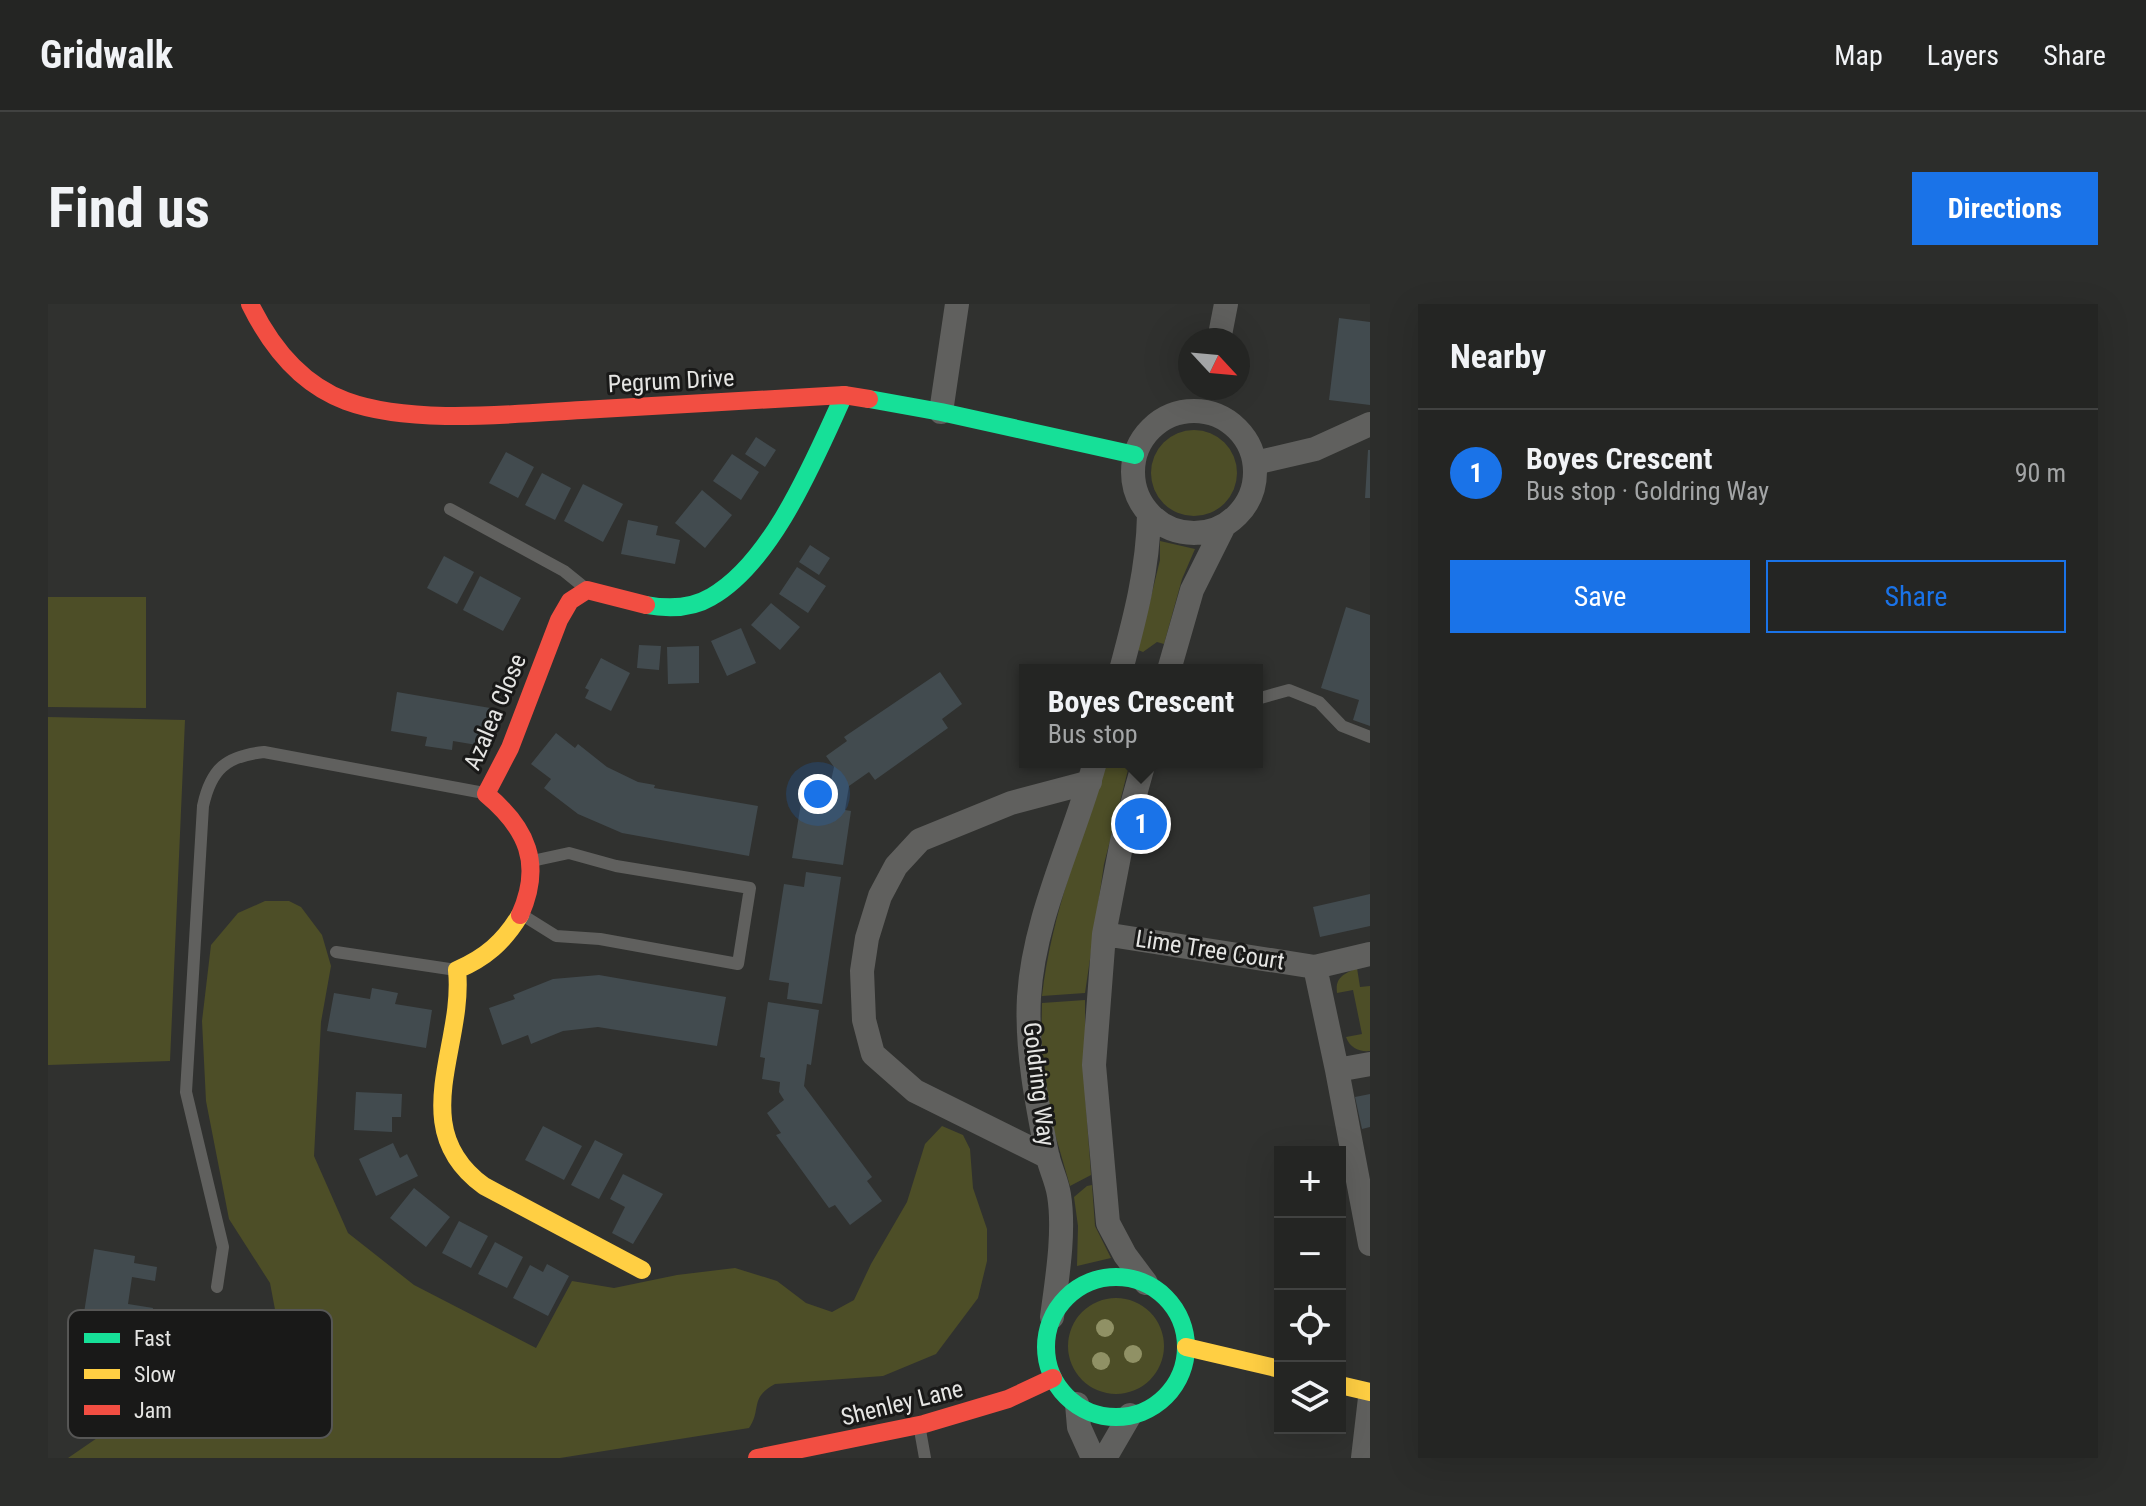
<!DOCTYPE html>
<html lang="en">
<head>
<meta charset="utf-8">
<style>
	:root { --surface:#242523; --page:#2c2d2b; --text:#f1f3f6; --muted:#a3a5a6; --line:#414241; --accent:#1a73e8 }
	body { margin:0; font-family:"Roboto Condensed",sans-serif; background:var(--page); color:var(--text) }
	.controls { position:absolute; right:24px; bottom:24px; display:grid; overflow:hidden; border-radius:0px; box-shadow:0 8px 32px #0002 }
	.controls button { width:72px; height:72px; display:grid; place-items:center; padding:0; border:0; border-bottom:2px solid var(--line); background:var(--surface); color:var(--text); font:40px sans-serif }
	.compass { position:absolute; left:1130px; top:24px; width:72px; height:72px; border-radius:50%; background:var(--surface); box-shadow:0 8px 32px #0002; rotate:116deg }
	.you { position:absolute; left:770px; top:490px; width:28px; height:28px; margin:-20px; border:6px solid #fff; border-radius:50%; background:#1a73e8; box-shadow:0 0 0 12px #1a73e833 }
	.badge { display:grid; place-items:center; width:52px; height:52px; border-radius:50%; background:var(--accent); color:#fff; font-size:26px; font-weight:700 }
	.pin { position:absolute; translate:-50% -50%; border:4px solid #fff; box-shadow:0 2px 8px #0006 }
	.popup { position:absolute; left:971px; top:360px; width:244px; height:104px; box-sizing:border-box; display:grid; place-content:center; border-radius:0px; background:var(--surface); filter:drop-shadow(0 2px 6px #0005); font-size:26px; white-space:nowrap; color:var(--muted) }
	.popup b { font-size:30px; color:var(--text) }
	.popup::after { content:''; position:absolute; left:50%; top:100%; margin-left:-16px; border:16px solid transparent; border-top-color:var(--surface) }
	.list { margin:0; padding:0; list-style:none }
	h2 { display:flex; justify-content:space-between; align-items:center; height:104px; margin:0; padding:0 32px; font-size:34px }
	h2 small { font-size:26px; font-weight:400; color:var(--muted) }
	.list li { display:grid; grid-template-columns:52px 1fr auto; gap:24px; align-items:center; box-sizing:border-box; height:128px; padding:0 32px; border-top:2px solid var(--line) }
	.list b { display:block; font-size:30px; white-space:nowrap }
	.list p { margin:0; font-size:26px; white-space:nowrap; color:var(--muted) }
	.list em { font-size:26px; font-style:normal; color:var(--muted) }
	.actions { display:flex; gap:16px; padding:24px 32px }
	.actions a { flex:1; padding:18px 0; border:2px solid var(--accent); border-radius:0px; text-align:center; font-size:28px; color:var(--accent) }
	.actions .main { background:var(--accent); color:#fff }
	.icon { flex:none; width:44px; height:44px; fill:none; stroke:currentColor; stroke-width:2; stroke-linecap:round; stroke-linejoin:round }
	.map { position:relative; flex:none; width:1322px; height:1154px; overflow:hidden; border-radius:0px }
	header { display:flex; align-items:center; gap:48px; box-sizing:border-box; height:112px; padding:0 40px; background:var(--surface); border-bottom:2px solid var(--line) }
	header strong { font-size:38px }
	nav { display:flex; gap:44px; margin-inline-start:auto; font-size:28px }
	.intro { display:flex; align-items:center; justify-content:space-between; box-sizing:border-box; height:192px; padding:0 48px }
	h1 { margin:0; font-size:56px }
	.button { padding:20px 36px; border-radius:0px; background:var(--accent); color:#fff; font-size:28px; font-weight:700 }
	main { display:flex; gap:48px; padding:0 48px }
	aside { flex:1; background:var(--surface); border-radius:0px; box-shadow:0 8px 32px #0002 }
	.map>svg:first-child { display:block }
	.green { fill:#4d4e27 }
	.building { fill:#424b4f }
	.lines { fill:none; stroke-linecap:round; stroke-linejoin:round }
	.lane { stroke:#60605e; stroke-width:12 }
	.street { stroke:#60605e; stroke-width:24 }
	.fast { stroke:#16e098; stroke-width:18 }
	.slow { stroke:#ffcf43; stroke-width:18 }
	.jam { stroke:#f24e42; stroke-width:18 }
	.tree { fill:#909165 }
	.labels { text-anchor:middle; dominant-baseline:central; stroke-width:6; stroke-linejoin:round; paint-order:stroke }
	.street-label { font-size:24px; fill:#e5e5e3; stroke:#191918 }
	.key { fill:#191918; stroke:#565655; stroke-width:2 }
	.key-label { font-size:22px; fill:#e5e5e3 }
</style>
</head>
<body>
<header>
<strong>Gridwalk</strong>
<nav><a>Map</a><a>Layers</a><a>Share</a></nav>
</header>
<div class="intro"><h1>Find us</h1><a class="button">Directions</a></div>
<main>
<div class="map">
<svg width="1322" height="1154" viewBox="0 0 1322 1154">
	<rect width="100%" height="100%" fill="#30312f"/>
	<path class="green" d="M1103 169a43 43 0 1 1 86 0a43 43 0 1 1-86 0Z
		M1112 237 1147 245 1134 275 1116 340 1109 338 1095 348 1090 346 1112 256Z
		M0 293H98V404L0 403Z
		M0 413 137 416 122 757 0 761Z
		M1059 458H1082L1056 560 1037 689 994 692C1004 608 1033 538 1059 458Z
		M217 597H241L253 603 274 631 283 662 273 718 266 852 300 929 366 981 488 1044 524 977 566 984 629 971 687 964 729 977 758 999 784 1008 806 996 823 960 859 898 877 840 894 822 915 831 922 845 925 884 939 925V957L930 994 888 1050 835 1072 727 1080C701 1094 714 1105 701 1124L512 1154H20L68 1121 216 1040 229 1016 222 979 181 915 158 797 154 717 163 641 190 609Z
		M1309 664 1312 683 1322 682V747C1311 748 1302 744 1298 733L1314 730 1305 686 1289 689C1287 673 1296 670 1309 664Z
		M1037 696V789L1043 871 1022 882 1001 809 993 750 994 699Z
		M1044 881 1047 922 1063 954 1029 962 1030 922 1026 893 1039 882Z
		M1020 1042a48 48 0 1 1 96 0a48 48 0 1 1-96 0Z"/>
	<path class="building" d="M1291 14 1322 18V101L1281 96Z
		M708 133 728 146 717 163 697 150Z
		M1320 146H1322V194H1317Z
		M458 148 486 163 470 194 441 179Z
		M684 150 711 168 693 196 665 177Z
		M494 169 523 184 507 216 477 201Z
		M535 180 575 200 555 238 516 217Z
		M654 186 684 211 657 244 627 219Z
		M580 216 610 222 608 231 632 236 627 260 573 250Z
		M762 241 782 254 771 271 751 258Z
		M396 252 426 268 409 300 379 284Z
		M749 263 778 282 760 309 731 290Z
		M432 272 473 294 455 327 415 306Z
		M723 299 752 323 732 346 703 321Z
		M1298 303 1322 311V422L1305 416 1311 396 1273 384Z
		M693 324 708 359 679 372 663 337Z
		M591 341 613 342 611 366 589 364Z
		M651 342V379L620 380 619 343Z
		M553 354 582 369 563 407 537 394 541 386 537 384Z
		M892 368 914 400 894 415 900 424 827 476 821 468 801 482 797 506 803 507 795 561 744 554 753 499 758 500 762 478 782 481 786 463 778 452 799 437 796 433Z
		M349 388 448 405 441 443 405 437 404 446 377 442 379 433 343 427Z
		M508 429 527 444 530 440 559 463 590 478 607 481 606 484 710 502 701 552 574 529 530 510 496 484 503 475 483 460Z
		M758 568 793 573 774 700 739 695 741 679 721 676 736 580 756 583Z
		M1322 590V622L1272 633 1265 603Z
		M551 671 678 693 669 742 550 723 515 727 483 740 480 731 454 741 441 704 467 695 465 691 505 675Z
		M324 684 350 689 347 700 384 706 378 744 279 727 286 689 322 695Z
		M720 698 771 706 763 761 759 760 756 782 824 873 819 877 834 897 802 921 787 901 781 904 728 831 733 829 719 809 736 796 731 788 732 778 714 775 717 754 712 753Z
		M308 788 354 790 353 813H344V828L306 826Z
		M1322 790V823L1314 825 1307 793Z
		M495 822 534 842 516 876 477 856Z
		M547 836 575 850 551 895 523 881Z
		M345 839 352 854 359 850 370 872 328 892 311 855Z
		M575 870 615 890 585 940 564 929 577 903 562 895Z
		M366 884 402 913 378 943 342 914Z
		M411 917 440 932 423 964 394 949Z
		M447 938 475 953 459 984 430 970Z
		M46 945 87 952 86 959 109 963 107 977 84 973 80 1000 105 1004 97 1060 68 1056 71 1034 33 1028Z
		M499 960 521 972 500 1012 465 994 482 961 495 968Z"/>
	<g class="lines">
		<path class="lane" d="M402 205 516 267 537 284
			M1209 395 1241 386 1271 398 1294 422 1322 433
			M476 612 508 632 552 635 690 660 702 584 568 562 521 549 484 557
			M288 648 408 666
			M169 983 175 943 138 788 155 502C163 465 178 452 216 448L436 489
			M872 1126 877 1154"/>
		<path class="street" d="M1171 36 1178 0
			M1085 168a61 61 0 1 1 122 0a61 61 0 1 1-122 0Z
			M893 108 909 0
			M1207 159 1267 145 1322 120
			M1073 366C1087 314 1100 265 1101 211
			M1121 366 1144 286 1176 222
			M1096 458 1074 537 1056 630 1046 761 1060 919 1077 951 1098 979
			M1056 630 1267 663 1322 650
			M1267 663 1289 766 1322 760
			M1289 766 1322 940
			M1000 853 867 787 825 750 816 716 814 667 819 634 832 592 848 562 872 536 963 499 1042 478
			M1004 1013C1009 975 1017 928 1011 891 1009 877 1002 864 999 850 989 800 978 744 981 693 986 612 1026 535 1047 458
			M1029 1100 1031 1123 1045 1154
			M1057 1154 1082 1111
			M1315 1154 1322 1094"/>
		<path class="fast" d="M821 95 893 108 1087 151
			M598 301C620 305 643 305 663 293 725 258 767 154 796 91
			M998 1043a70 70 0 1 1 140 0a70 70 0 1 1-140 0Z"/>
		<path class="slow" d="M472 611C456 638 437 654 409 666 417 743 356 824 436 882L594 966
			M1138 1043 1232 1065
			M1292 1081 1322 1088"/>
		<path class="jam" d="M202 0C223 43 252 80 298 97 363 121 464 110 534 106 621 101 709 96 796 91L821 95
			M472 611C495 560 479 524 438 490L462 444 511 316 522 297 539 286 598 301
			M709 1154 876 1120 960 1095 1005 1074"/>
	</g>
	<g class="tree">
		<circle cx="1057" cy="1024" r="9"/>
		<circle cx="1085" cy="1050" r="9"/>
		<circle cx="1053" cy="1057" r="9"/>
	</g>
	<g class="labels">
		<g class="street-label">
			<text transform="translate(623 77) rotate(-3)">Pegrum Drive</text>
			<text transform="translate(447 408) rotate(-67)">Azalea Close</text>
			<text transform="translate(1162 646) rotate(9)">Lime Tree Court</text>
			<text transform="translate(991 780) rotate(83)">Goldring Way</text>
			<text transform="translate(854 1099) rotate(-14)">Shenley Lane</text>
		</g>
	</g>
	<rect x="20" y="1006" width="264" height="128" rx="12" class="key"/>
	<rect x="36" y="1029" width="36" height="10" fill="#16e098"/>
	<rect x="36" y="1065" width="36" height="10" fill="#ffcf43"/>
	<rect x="36" y="1101" width="36" height="10" fill="#f24e42"/>
	<g class="key-label">
		<text x="86" y="1042">Fast</text>
		<text x="86" y="1078">Slow</text>
		<text x="86" y="1114">Jam</text>
	</g>
</svg>
<div class="controls">
<button>+</button>
<button>−</button>
<button><svg class="icon" aria-label="locate" viewBox="0 0 24 24"><circle cx="12" cy="12" r="6"/><path d="M12 2v4M12 18v4M2 12h4M18 12h4"/></svg></button>
<button><svg class="icon" aria-label="layers" viewBox="0 0 24 24"><path d="M12 4l9 5-9 5-9-5zM3 14l9 5 9-5"/></svg></button>
</div>
<svg class="compass" viewBox="-18 -18 36 36"><path d="M0-13l5 13h-10z" fill="#e53935"/><path d="M0 13l5-13h-10z" fill="#a3a5a6"/></svg>
<div class="you"></div>
<div class="pin badge" style="left:1093px;top:520px">1</div>
<div class="popup"><b>Boyes Crescent</b>Bus stop</div>
</div>
<aside>
<h2>Nearby<small></small></h2>
<ul class="list">
<li><span class="badge">1</span><div><b>Boyes Crescent</b><p>Bus stop · Goldring Way</p></div><em>90 m</em></li>
</ul>
<div class="actions"><a class="main">Save</a><a>Share</a></div>
</aside>
</main>
</body>
</html>
